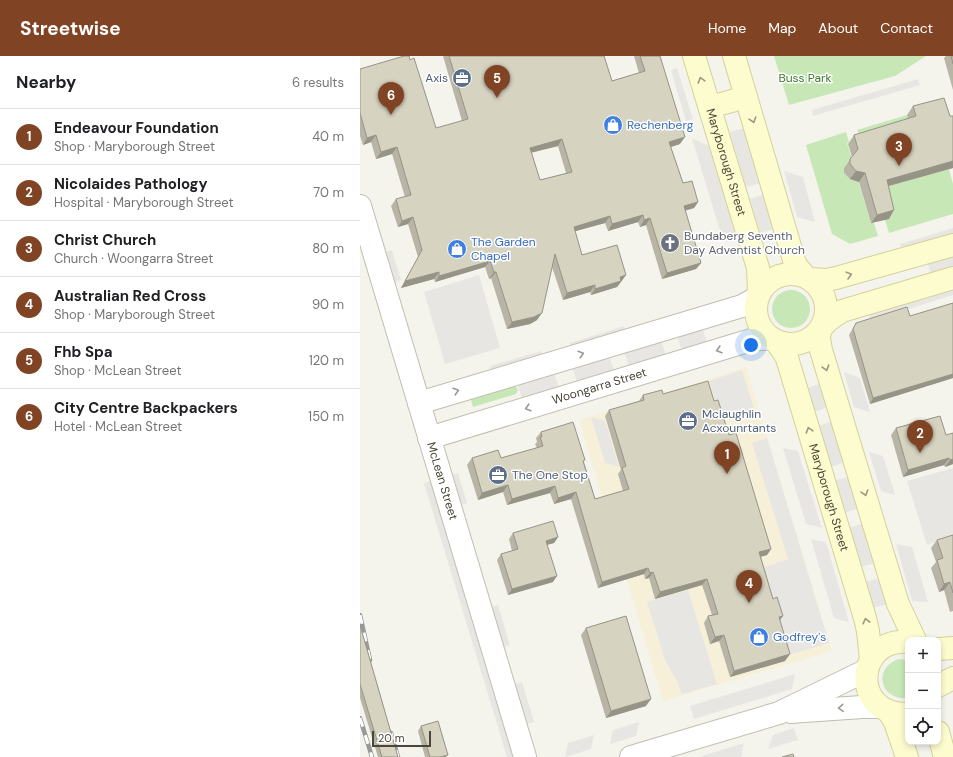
<!DOCTYPE html>
<html lang="en">
<head>
<meta charset="utf-8">
<style>
	:root { --surface:#fff; --page:#f6f6f6; --text:#202124; --muted:#757577; --line:#e0e0e0; --accent:#804424 }
	body { margin:0; font-family:"DM Sans",sans-serif; background:var(--page); color:var(--text) }
	.controls { position:absolute; right:12px; bottom:12px; display:grid; overflow:hidden; border-radius:8px; box-shadow:0 2px 6px #0003 }
	.controls button { width:36px; height:36px; display:grid; place-items:center; padding:0; border:0; border-bottom:1px solid var(--line); background:var(--surface); color:var(--text); font:20px sans-serif }
	.scale { position:absolute; left:12px; bottom:10px; width:59px; box-sizing:border-box; padding-left:4px; border:2px solid #4a4739; border-top:0; font-size:11px; line-height:14px; white-space:nowrap; color:#4a4739; -webkit-text-stroke:3px #fff; paint-order:stroke }
	.you { position:absolute; left:391px; top:289px; width:14px; height:14px; margin:-10px; border:3px solid #fff; border-radius:50%; background:#1a73e8; box-shadow:0 0 0 6px #1a73e833 }
	.badge { display:grid; place-items:center; width:26px; height:26px; border-radius:50%; background:var(--accent); color:#fff; font-size:13px; font-weight:700 }
	.pin { position:absolute; translate:-50% -33px; filter:drop-shadow(0 1px 2px #0008) }
	.pin::after { content:''; position:absolute; top:21px; width:14px; height:12px; background:inherit; clip-path:polygon(0 0,100% 0,50% 100%) }
	.list { margin:0; padding:0; list-style:none }
	h2 { display:flex; justify-content:space-between; align-items:center; height:52px; margin:0; padding:0 16px; font-size:17px }
	h2 small { font-size:13px; font-weight:400; color:var(--muted) }
	.list li { display:grid; grid-template-columns:26px 1fr auto; gap:12px; align-items:center; box-sizing:border-box; height:56px; padding:0 16px; border-top:1px solid var(--line) }
	.list b { display:block; font-size:15px; white-space:nowrap }
	.list p { margin:0; font-size:13px; white-space:nowrap; color:var(--muted) }
	.list em { font-size:13px; font-style:normal; color:var(--muted) }
	.icon { flex:none; width:22px; height:22px; fill:none; stroke:currentColor; stroke-width:2; stroke-linecap:round; stroke-linejoin:round }
	.map { position:relative; flex:none; width:593px; height:701px; overflow:hidden }
	header { display:flex; align-items:center; gap:24px; box-sizing:border-box; height:56px; padding:0 20px; background:var(--accent); color:#fff }
	header strong { font-size:19px }
	nav { display:flex; gap:22px; margin-inline-start:auto; font-size:14px }
	main { display:flex }
	aside { flex:1; background:var(--surface) }
	.map>svg:first-child { display:block }
	.commercial { fill:#f6f0d8 }
	.green { fill:#c7e8b6 }
	.parking { fill:#e7e6e3 }
	.lines { fill:none; stroke-linecap:round; stroke-linejoin:round }
	.street-casing { stroke:#c1beae; stroke-width:24 }
	.secondary-casing { stroke:#d4d19c; stroke-width:24 }
	.street { stroke:#fff; stroke-width:22 }
	.secondary { stroke:#fdfcce; stroke-width:22 }
	.rail-casing { stroke:#999; stroke-width:4.5 }
	.rail { stroke:#fff; stroke-width:3; stroke-dasharray:9; stroke-linecap:butt }
	.wall { fill:#b9b5a6; fill-rule:evenodd }
	.shaded-wall { fill:#969487 }
	.building { fill:#d7d3c1; stroke:#969487; fill-rule:evenodd }
	.oneway { stroke:#9b987c }
	.oneway2 { stroke:#9b9a92 }
	.labels { text-anchor:middle; dominant-baseline:central; stroke-width:3; stroke-linejoin:round; paint-order:stroke }
	.service-label { font-size:12px; fill:#4e5e75; stroke:#fff; text-anchor:start }
	.park-label { font-size:12px; fill:#3a7b2c; stroke:#fff }
	.shop-label { font-size:12px; fill:#366cbe; stroke:#fff; text-anchor:start }
	.street-label { font-size:12px; fill:#4a4739; stroke:#fff }
	.worship-label { font-size:12px; fill:#5b616d; stroke:#fff; text-anchor:start }
</style>
</head>
<body>
<header>
<strong>Streetwise</strong>
<nav><a>Home</a><a>Map</a><a>About</a><a>Contact</a></nav>
</header>
<main>
<aside>
<h2>Nearby<small>6 results</small></h2>
<ul class="list">
<li><span class="badge">1</span><div><b>Endeavour Foundation</b><p>Shop · Maryborough Street</p></div><em>40 m</em></li>
<li><span class="badge">2</span><div><b>Nicolaides Pathology</b><p>Hospital · Maryborough Street</p></div><em>70 m</em></li>
<li><span class="badge">3</span><div><b>Christ Church</b><p>Church · Woongarra Street</p></div><em>80 m</em></li>
<li><span class="badge">4</span><div><b>Australian Red Cross</b><p>Shop · Maryborough Street</p></div><em>90 m</em></li>
<li><span class="badge">5</span><div><b>Fhb Spa</b><p>Shop · McLean Street</p></div><em>120 m</em></li>
<li><span class="badge">6</span><div><b>City Centre Backpackers</b><p>Hotel · McLean Street</p></div><em>150 m</em></li>
</ul>
</aside>
<div class="map">
<svg width="593" height="701" viewBox="0 0 593 701">
	<rect width="100%" height="100%" fill="#f5f4ec"/>
	<path class="commercial" d="M386 311 472 595 303 645 219 364Z"/>
	<path class="green" d="M414 0H566L535 20 429 49Z
		M547 59 550 69 501 84 497 74Z
		M486 76 489 86 487 87 492 103C487 107 484 110 484 117L490 123 498 124 511 167H514L518 180 490 188 472 178 446 89Z
		M589 113 593 128V158L529 177 525 164 528 163 521 132Z
		M412 253a19 19 0 1 1 38 0a19 19 0 1 1-38 0Z
		M154 329 157 332 158 334 156 338 113 351 110 341Z
		M539 603 548 604V642H547C519 644 513 611 539 603Z"/>
	<path class="parking" d="M317 12 333 63 326 65 311 14Z
		M558 23 560 29 453 60 452 54Z
		M384 72 401 127 386 131 370 76Z
		M332 82 349 90 378 185 360 175Z
		M424 115 443 121 455 166 437 161Z
		M404 138 414 173 400 177 390 143Z
		M593 172V178L542 194 540 188Z
		M32 194 41 224 35 226 26 196Z
		M593 197V213L571 219 567 205Z
		M119 219 140 292 85 308 64 236Z
		M593 232V239L510 265 508 257Z
		M264 270 265 276 211 292 210 287Z
		M342 271 347 287 322 295 317 279Z
		M301 284 306 300 269 311 264 295Z
		M181 295 183 300 132 316 130 310Z
		M249 299 254 315 217 326 212 310Z
		M382 314 394 353 361 363 349 325Z
		M194 316 199 332 162 343 157 327Z
		M484 316 500 322 510 356 494 351Z
		M462 327 469 351 454 356 447 332Z
		M231 361 245 365 259 411 245 407Z
		M473 365 485 406 471 411 458 370Z
		M407 382 469 587 428 599 402 512 428 503 392 387Z
		M423 392 438 395 462 472 446 468Z
		M509 396 523 400 535 439 521 435Z
		M593 412V481L567 489 547 425Z
		M98 417 107 447 101 449 92 419Z
		M490 421 499 452 485 457 475 424Z
		M71 425 154 701H147L64 427Z
		M504 467 515 507 501 511 489 472Z
		M451 483 466 486 489 566 474 562Z
		M536 488 552 491 568 546 552 545Z
		M520 522 528 548 513 552 505 526Z
		M328 534 357 628 322 638 317 625 305 604 287 546Z
		M138 549 150 589 143 591 131 551Z
		M435 618 432 633 334 663 330 650Z
		M162 626 174 666 167 668 155 628Z
		M279 666 276 680 250 688 253 674Z
		M434 672 438 684 408 693 413 679Z
		M234 679 231 693 205 701 208 687Z
		M384 687 381 701H342V700Z"/>
	<g class="lines">
		<g class="street-casing">
			<g id="street">
				<path id="s1" d="M0 150 165 701"/>
				<path d="M59 347 382 250 398 241"/>
				<path id="s2" d="M69 382 391 284 410 282"/>
				<path d="M430 656 502 651H520"/>
				<path d="M271 701 419 657 507 614"/>
			</g>
		</g>
		<g class="secondary-casing">
			<g id="secondary">
				<path id="s3" d="M334 0 398 212 399 237"/>
				<path d="M374 0 434 204 437 211 445 220"/>
				<path d="M350 51 386 41"/>
				<circle cx="431" cy="253" r="35"/>
				<path d="M450 223 467 224 476 222 593 189"/>
				<path d="M463 270 469 264 482 255 593 222"/>
				<path d="M460 274 459 283 461 294 538 548 555 584"/>
				<path id="s4" d="M414 284 421 292 427 302 505 562 508 575 511 604"/>
				<path d="M548 586C494 582 491 660 548 658"/>
				<path d="M578 593 593 592"/>
				<path d="M578 630 593 622"/>
				<path d="M529 656 535 666 547 701"/>
				<path d="M578 676 585 701"/>
			</g>
		</g>
		<use href="#street" class="street"/>
		<use href="#secondary" class="secondary"/>
		<g class="rail-casing">
			<path id="rail" d="M0 559 10 604
				M0 662 12 701
				M31 677 38 701"/>
		</g>
		<use href="#rail" class="rail"/>
	</g>
	<path class="wall" d="M83 0H244L252 25 279 17 274 0H300L320 88 311 91 323 127 338 146 334 152 325 155 341 207 336 213 302 223 286 169 280 171 278 166 248 175 245 167 215 175 222 199 266 219 261 226 257 231 231 239 230 236 203 244 192 211 177 264 170 268 147 273 131 222 129 223 125 211 75 226 74 223 41 232 58 201 48 168 38 171 31 150 36 143 45 141 32 98 16 103 11 86 3 89 0 80V13L50 4 76 72 102 65ZM198 90 206 117 180 124 171 97Z
		M586 0H593V34L584 2Z
		M553 50 593 112 529 130V163L511 167 499 126 490 123 484 117V112L492 101 488 88 494 79 548 63 547 59Z
		M593 247V322L510 348 489 279 496 267 550 260Z
		M303 338 354 345 369 379 411 493 407 499 401 501 413 543 423 560 420 564 425 605 370 621 359 585 350 588 344 567 348 560 352 559 342 529 295 543 289 522 285 523 284 518 238 532 211 443 194 448 190 437 147 449 143 436 118 444 107 409 112 402H141L177 392 175 388 177 386 176 382 181 376 224 406 235 443 263 435 258 418 261 414 245 360 249 354 279 345 283 339Z
		M580 360 593 408 585 411 584 409 543 421 531 379 536 372Z
		M153 477 198 481 194 487 187 489 193 526 148 539 137 504 141 498 152 495 149 483Z
		M593 479V555L590 556 584 534 579 536 571 512 576 506 571 492 577 484Z
		M0 569 38 701H18L0 642Z
		M226 572 286 650 246 662 221 579Z
		M61 670 86 701H65L58 675Z"/>
	<path class="shaded-wall" d="M16 79 11 86 3 89 7 82Z
		M325 81 320 88 304 93 309 86Z
		M202 83 198 90 165 98 170 92Z
		M37 91 32 98 16 103 21 96Z
		M593 105V112L521 132 527 124Z
		M496 115 505 117 499 126 490 123Z
		M338 146 334 152 319 156 324 150Z
		M534 154 529 163 511 167 517 159Z
		M283 159 278 166 248 175 252 168Z
		M250 160 245 167 209 177 214 171Z
		M53 161 48 168 38 171 42 165Z
		M290 162 286 169 280 171 284 164Z
		M130 205 125 211 75 226 79 220Z
		M341 207 336 213 302 223 307 217Z
		M79 216 74 223 41 232 45 225Z
		M134 216H136L131 222 129 223Z
		M266 219 257 231 231 239 235 233 260 221Z
		M235 229 230 236 203 244 207 237Z
		M182 257 177 264 170 268 147 273 152 266Z
		M593 318V322L510 348 513 342Z
		M589 402 584 409 543 421 548 414Z
		M593 403V408L585 411 590 404Z
		M148 429 143 436 118 444 122 437Z
		M195 430 190 437 147 449 152 443Z
		M216 436 211 443 194 448 198 442Z
		M198 481 194 487 182 490 186 485Z
		M411 493 407 499 395 502 399 496Z
		M288 512 284 518 238 532 242 526Z
		M293 516 289 522 285 523 290 517Z
		M197 520 193 526 148 539 152 533Z
		M347 523 342 529 295 543 300 536Z
		M590 526 584 534 579 536 584 528Z
		M423 560 418 566 419 561Z
		M364 579 359 585 350 588 355 581Z
		M430 598 425 605 370 621 374 615Z
		M291 643 286 650 246 662 251 655Z
		M88 699 86 701H80Z"/>
	<path class="building" d="M44 0H49L50 4 54 2 76 72 108 63 89 0H244L252 25 285 15 280 0H300L325 81 309 86 323 127 332 125 338 146 324 150 341 207 307 217 290 162 284 164 283 159 252 168 250 160 214 171 222 199 257 189 266 219 260 221 261 225 235 233V229L207 237 195 198 182 257 174 261 152 266 136 216H134L130 205 79 220V216L45 225 62 194 53 161 42 165 36 143 51 139 37 91 21 96 16 79 7 82 0 57V13ZM202 83 212 116 180 124 170 92Z
		M591 0H593V8Z
		M584 42 590 60H593V105L527 124 534 154 517 159 505 117 496 115 490 108V103L498 93 494 79 556 60 553 50Z
		M593 247V318L513 342 493 273 496 267 547 251 550 260Z
		M348 325 354 345 358 344 369 379 376 377 411 493 399 496 413 543 417 541 423 560 419 561 430 598 374 615 364 579 355 581 348 560 358 558 347 523 300 536 293 516 290 517 288 512 242 526 216 436 198 442 195 430 152 443 148 429 122 437 112 402 138 394 141 402 183 390 180 381H182L181 376 213 366 225 404 223 405 235 443 269 433 262 412 266 410 249 354 284 344 283 339 302 334 303 338Z
		M580 360 586 379 593 377V403L590 404 589 402 548 414 536 372Z
		M193 465 198 481 186 485 197 520 152 533 141 498 158 493 153 477Z
		M593 479V537L590 526 584 528 577 504 583 502 577 484Z
		M266 560 291 643 251 655 226 572Z
		M0 569 38 701H22L0 628Z
		M78 665 88 699 80 701H70L61 670Z
		M433 698 434 701H422Z"/>
	<defs><path id="oneway-chevron" d="M-2-3.5L2.5 0L-2 3.5" fill="none" stroke-width="1.6" stroke-linecap="round" stroke-linejoin="round"/></defs>
	<g class="oneway">
		<use href="#oneway-chevron" transform="translate(341 24) rotate(-107)"/>
		<use href="#oneway-chevron" transform="translate(393 64) rotate(73)"/>
		<use href="#oneway-chevron" transform="translate(489 219) rotate(-15)"/>
		<use href="#oneway-chevron" transform="translate(466 312) rotate(73)"/>
		<use href="#oneway-chevron" transform="translate(449 374) rotate(-107)"/>
		<use href="#oneway-chevron" transform="translate(505 437) rotate(73)"/>
		<use href="#oneway-chevron" transform="translate(506 565) rotate(-104)"/>
	</g>
	<g class="oneway2">
		<use href="#oneway-chevron" transform="translate(359 294) rotate(163)"/>
		<use href="#oneway-chevron" transform="translate(221 298) rotate(-17)"/>
		<use href="#oneway-chevron" transform="translate(96 335) rotate(-17)"/>
		<use href="#oneway-chevron" transform="translate(168 352) rotate(163)"/>
		<use href="#oneway-chevron" transform="translate(481 652) rotate(176)"/>
	</g>
	<defs>
		<g id="office-disc" transform="scale(1)"><circle r="9.5" fill="#5c6f8a" stroke="#fff"/><path d="M-6-3h4V-5.5h4V-3h4V5H-6ZM-1-4.5V-3h2v-1.5ZM-6 0V1H6V0Z" fill="#fff"/></g>
		<g id="shop-disc" transform="scale(1)"><circle r="9.5" fill="#3f7fe0" stroke="#fff"/><path d="M-5-2.5h2.3a2.7 3.5 0 0 1 5.4 0H5L5.5 6h-11ZM-1.5-2.5h3a1.5 2.3 0 0 0-3 0Z" fill="#fff"/></g>
		<g id="church-disc" transform="scale(1)"><circle r="9.5" fill="#6b7280" stroke="#fff"/><path d="M-1.2-6h2.4v3.5h3.3v2.4h-3.3V6h-2.4V-.1h-3.3v-2.4h3.3Z" fill="#fff"/></g>
	</defs>
	<g fill-rule="evenodd">
		<use href="#office-disc" x="102" y="22"/>
		<use href="#shop-disc" x="253" y="69"/>
		<use href="#church-disc" x="310" y="187"/>
		<use href="#shop-disc" x="97" y="193"/>
		<use href="#office-disc" x="328" y="365"/>
		<use href="#office-disc" x="138" y="419"/>
		<use href="#shop-disc" x="399" y="581"/>
	</g>
	<g class="labels">
		<g class="service-label">
			<text x="88" y="22" text-anchor="end">Axis</text>
			<text x="342" y="358">Mclaughlin<tspan x="342" dy="14">Acxounrtants</tspan></text>
			<text x="152" y="419">The One Stop</text>
		</g>
		<g class="park-label">
			<text x="445" y="22">Buss Park</text>
		</g>
		<g class="shop-label">
			<text x="267" y="69">Rechenberg</text>
			<text x="111" y="186">The Garden<tspan x="111" dy="14">Chapel</tspan></text>
			<text x="413" y="581">Godfrey's</text>
		</g>
		<g class="street-label">
			<text stroke="none"><textPath href="#s3" startOffset="111">Maryborough Street</textPath></text>
			<text stroke="none"><textPath href="#s2" startOffset="178">Woongarra Street</textPath></text>
			<text stroke="none"><textPath href="#s1" startOffset="287">McLean Street</textPath></text>
			<text stroke="none"><textPath href="#s4" startOffset="168">Maryborough Street</textPath></text>
		</g>
		<g class="worship-label">
			<text x="324" y="180">Bundaberg Seventh<tspan x="324" dy="14">Day Adventist Church</tspan></text>
		</g>
	</g>
</svg>
<div class="controls">
<button>+</button>
<button>−</button>
<button><svg class="icon" aria-label="locate" viewBox="0 0 24 24"><circle cx="12" cy="12" r="6"/><path d="M12 2v4M12 18v4M2 12h4M18 12h4"/></svg></button>
</div>
<div class="scale">20 m</div>
<div class="you"></div>
<div class="pin badge" style="left:367px;top:418px">1</div>
<div class="pin badge" style="left:560px;top:397px">2</div>
<div class="pin badge" style="left:539px;top:110px">3</div>
<div class="pin badge" style="left:389px;top:547px">4</div>
<div class="pin badge" style="left:137px;top:42px">5</div>
<div class="pin badge" style="left:31px;top:59px">6</div>
</div>
</main>
</body>
</html>
